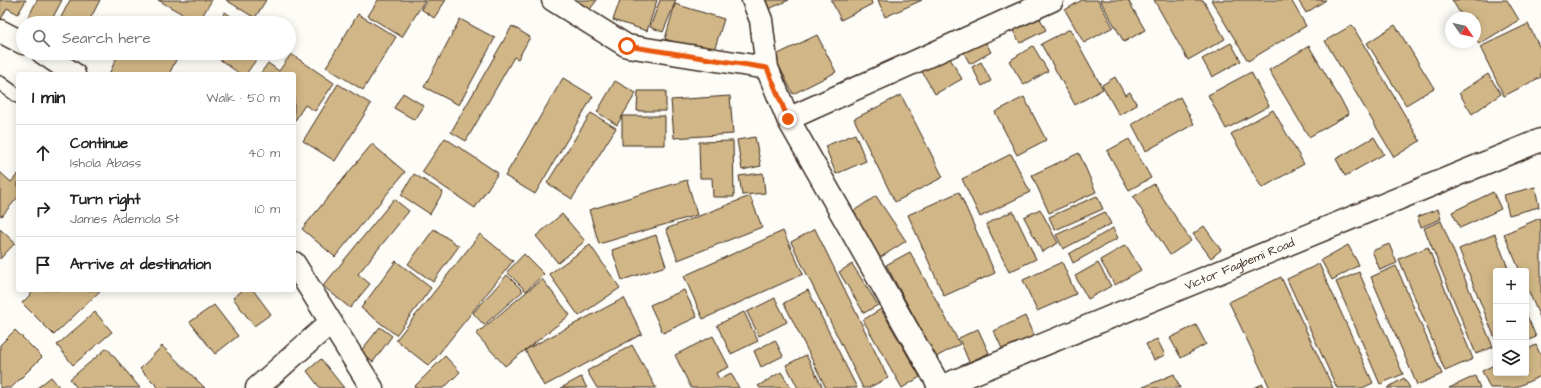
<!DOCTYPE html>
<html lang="en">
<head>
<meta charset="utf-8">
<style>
	:root { --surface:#fff; --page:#f2f2f2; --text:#222; --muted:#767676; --line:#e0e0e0 }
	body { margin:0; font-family:"Architects Daughter",sans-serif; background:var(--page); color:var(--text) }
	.controls { position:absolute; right:12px; bottom:12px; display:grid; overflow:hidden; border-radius:4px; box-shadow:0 2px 10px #0003 }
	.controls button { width:36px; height:36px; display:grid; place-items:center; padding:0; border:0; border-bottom:1px solid var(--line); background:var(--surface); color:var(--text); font:20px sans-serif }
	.compass { position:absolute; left:1445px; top:12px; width:36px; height:36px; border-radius:50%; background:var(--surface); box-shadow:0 2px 10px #0003; rotate:124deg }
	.stop { position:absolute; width:12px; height:12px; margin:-9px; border:3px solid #ea580c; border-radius:50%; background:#fff }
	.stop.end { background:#ea580c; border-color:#fff; box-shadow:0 1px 4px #0008 }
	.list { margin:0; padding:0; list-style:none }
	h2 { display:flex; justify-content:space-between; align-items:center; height:52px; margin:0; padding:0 16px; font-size:17px }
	h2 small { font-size:13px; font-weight:400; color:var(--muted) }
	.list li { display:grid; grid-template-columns:26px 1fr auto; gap:12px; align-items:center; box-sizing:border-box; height:56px; padding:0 16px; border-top:1px solid var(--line) }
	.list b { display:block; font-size:15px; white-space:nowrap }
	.list p { margin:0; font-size:13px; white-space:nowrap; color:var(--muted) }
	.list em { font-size:13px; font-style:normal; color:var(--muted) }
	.icon { flex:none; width:22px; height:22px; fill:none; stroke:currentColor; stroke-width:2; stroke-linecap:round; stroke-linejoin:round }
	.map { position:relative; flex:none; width:1541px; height:388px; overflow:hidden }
	.search { position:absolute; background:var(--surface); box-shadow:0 2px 10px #0003; left:16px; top:16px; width:280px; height:44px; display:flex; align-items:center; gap:10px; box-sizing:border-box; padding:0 14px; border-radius:22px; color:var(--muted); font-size:15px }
	.panel { position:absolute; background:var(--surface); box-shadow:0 2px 10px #0003; left:16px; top:72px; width:280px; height:220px; border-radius:4px }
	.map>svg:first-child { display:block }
	.building { fill:#d1b787; stroke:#3b2a1e }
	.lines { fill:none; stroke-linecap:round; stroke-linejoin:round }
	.lane-casing { stroke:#3b2a1e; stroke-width:16 }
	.street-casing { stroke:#3b2a1e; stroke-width:25 }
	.secondary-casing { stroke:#3b2a1e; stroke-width:25 }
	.lane { stroke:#fdfcf7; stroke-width:13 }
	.street { stroke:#fdfcf7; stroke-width:22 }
	.secondary { stroke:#fdfcf7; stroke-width:22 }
	.route { stroke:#ea580c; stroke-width:5 }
	.labels { text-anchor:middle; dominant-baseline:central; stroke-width:3; stroke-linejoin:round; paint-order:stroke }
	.street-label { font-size:12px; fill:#3b2a1e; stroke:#fdfcf7 }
</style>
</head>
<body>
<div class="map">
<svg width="1541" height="388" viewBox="0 0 1541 388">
	<rect width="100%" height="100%" fill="#fdfcf7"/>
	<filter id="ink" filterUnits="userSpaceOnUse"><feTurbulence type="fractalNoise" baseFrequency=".025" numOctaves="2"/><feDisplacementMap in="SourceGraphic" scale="8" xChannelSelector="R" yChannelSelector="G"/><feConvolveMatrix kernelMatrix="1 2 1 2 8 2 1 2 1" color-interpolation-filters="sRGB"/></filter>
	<g filter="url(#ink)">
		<path class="building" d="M0 0H26L18 14 7 8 0 21Z
			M37 0H62L50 23 26 22Z
			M70 0H100L88 23H58Z
			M158 0H212L198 23Z
			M226 0H266L255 18Z
			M378 0H425L402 37 368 16Z
			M427 0H446L434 18 421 9Z
			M571 0H597L587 13Z
			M620 0H657L647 31 613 20Z
			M660 0H676L663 32 650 27Z
			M759 0H789L764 11Z
			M831 0H871L872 4 841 20Z
			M878 0H922L885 17Z
			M1082 0H1098L1113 27 1084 43 1065 10Z
			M1100 0H1128L1145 30 1124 42Z
			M1154 0H1203L1225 39 1188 60Z
			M1211 0H1291L1306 26 1248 61Z
			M1298 0H1326L1306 13Z
			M1452 0H1507L1519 20 1479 44 1475 38V18H1463Z
			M675 4 724 19 713 54 665 39Z
			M225 12 240 23H218Z
			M358 14 396 37 363 90 326 67Z
			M1038 15 1046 30 1020 43 1012 29Z
			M460 19 495 38 459 105 424 87Z
			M1528 24 1541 50V77L1504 96 1480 47Z
			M1352 25 1420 141 1394 157 1325 41Z
			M1395 25 1434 88 1406 105 1367 43Z
			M512 26 530 37 518 59 514 57 466 141 451 132Z
			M1070 29 1103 89 1075 105 1041 44Z
			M817 35 836 72 793 94 774 56Z
			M982 36 991 52 970 64 961 48Z
			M1231 43 1241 61 1212 77 1202 59Z
			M1033 46 1048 71 1024 85 1009 61Z
			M1309 46 1349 114 1309 137 1269 70Z
			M119 53H166L177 58 169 74H109Z
			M211 53H261L246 74H240Z
			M291 54 334 83 315 111 305 105 294 122V74H260L268 63 279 71Z
			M948 55 962 79 935 94 921 70Z
			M981 62 991 81 982 86 972 67Z
			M1251 72 1269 106 1226 129 1208 95Z
			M1488 74 1501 94 1472 114 1459 93Z
			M1115 77 1125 95 1130 92 1137 105 1119 115 1102 85Z
			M563 78 593 96 535 194 505 176Z
			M615 81 636 93 617 125 597 112Z
			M338 84 371 104 335 161 303 141Z
			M638 91H666V111H637Z
			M403 93 424 106 415 120 394 108Z
			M901 95 943 177 895 202 854 119Z
			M730 96 733 134 674 138 671 100Z
			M1024 97 1046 140 1017 155 995 112Z
			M1180 97 1194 124 1146 151 1132 124Z
			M1273 110 1304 164 1262 188 1231 134Z
			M591 113 616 128 572 199 547 183Z
			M622 116H665V145H622Z
			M855 134 866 161 836 174 825 146Z
			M755 137 761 166 742 170 737 140Z
			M1374 137 1384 154 1345 176 1336 159Z
			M445 138 498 173 475 208 422 172Z
			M1129 139 1151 178 1129 190 1107 151Z
			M733 141 734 197H713L712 178H700L699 142Z
			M372 144 405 172 335 257 302 229Z
			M1079 153 1096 192 1049 213 1032 175Z
			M1011 154 1030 192 980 217 962 179Z
			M0 172 11 182 18 174V197L2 216 0 215Z
			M763 173 765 193 742 195 739 176Z
			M414 174 443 192 430 214 401 195Z
			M687 180 697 215 599 244 589 210Z
			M1154 184 1191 241 1170 255 1133 197Z
			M1535 187 1539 207 1509 215 1504 195Z
			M959 192 995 273 944 296 908 215Z
			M1493 192 1501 209 1460 228 1452 212Z
			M750 196 762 227 678 260 666 229Z
			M876 196 906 241 878 259 849 214Z
			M1097 196 1103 209 1055 230 1049 217Z
			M394 199 409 211 358 274 370 284 350 308 323 286Z
			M1040 209 1058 243 1042 252 1024 217Z
			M1438 209 1441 219 1421 227 1417 217Z
			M1013 211 1036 259 1009 272 986 224Z
			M1105 212 1111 224 1063 249 1056 235Z
			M562 214 585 241 558 263 536 236Z
			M1540 218 1541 220V320L1526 285V271H1520L1504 234Z
			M1441 221 1493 347 1476 354 1424 228Z
			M1204 226 1221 250 1211 258 1193 234Z
			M1113 228 1118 238 1073 263 1069 254Z
			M0 229 15 243 0 259Z
			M434 229 459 246 433 282 408 264Z
			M815 229 888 378 868 388H863L791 242Z
			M783 231 803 274 703 319 684 276Z
			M480 234 513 261 429 366 396 340Z
			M1495 234 1509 271H1496V341L1459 249Z
			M656 235 666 266 622 280 612 250Z
			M1389 244 1397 263 1380 270 1372 251Z
			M590 245 620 288 579 316 549 274Z
			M1126 245 1141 270 1115 285 1100 260Z
			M1348 245 1359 265 1332 280 1321 260Z
			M1428 247 1473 359 1445 371 1399 259Z
			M910 252 960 344 936 357 886 265Z
			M524 254 544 274 526 291 507 272Z
			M396 261 431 288 396 335 361 308Z
			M1062 262 1076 294 1037 311 1023 280Z
			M1098 263 1111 286 1088 299 1075 276Z
			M852 264 878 305 864 313 839 272Z
			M1319 264 1373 383 1362 388H1337L1287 279Z
			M1396 266 1442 374 1417 385 1371 277Z
			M1359 272 1403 374 1380 384 1336 282Z
			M507 275 523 291 484 325 473 313Z
			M1281 277 1333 388H1270L1229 302Z
			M542 279 570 315 505 366 476 334Z
			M35 290H101L54 335 22 303Z
			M243 290H253L271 314 254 326 233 298Z
			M684 290 697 317 663 333 650 305Z
			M808 290 857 388H826L784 303Z
			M624 298 642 334 544 386 525 350Z
			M775 298 787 322 759 336 747 312Z
			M214 305 238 336 215 354 190 322Z
			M881 309 920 377 902 388 863 320Z
			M95 312 112 332 73 365 57 345Z
			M744 312 758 341 731 354 717 325Z
			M1526 313 1536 337 1526 341Z
			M1025 316 1035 339 1004 353 994 331Z
			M1196 325 1206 344 1181 358 1170 338Z
			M380 327 392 336 373 362 360 352Z
			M978 329 989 353 969 362 959 338Z
			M15 330 42 357 11 388H0V345Z
			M713 336 729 367 716 373 719 379 731 373 739 388H691L675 355Z
			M1157 339 1165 355 1154 360 1146 344Z
			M775 340 783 356 761 367 754 351Z
			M632 345 656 388H597L587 371Z
			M1536 345 1541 356V376L1514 388H1490L1482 371 1496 364V373H1526V350Z
			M162 346 205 388H159L140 369Z
			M107 348 140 388H77L70 379Z
			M806 355 823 388H798L786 365Z
			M445 356 460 372 444 388H413Z
			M321 359 344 388H320L307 371Z
			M781 372 791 388H760L758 386Z
			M1174 374 1180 388H1141Z
			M1475 376 1480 388H1449Z
			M51 377 60 388H37Z
			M581 377 587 388H561Z
			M1404 378 1410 388H1387Z
			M1263 384 1264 388H1253Z"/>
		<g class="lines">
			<g class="lane-casing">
				<path id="lane" d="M0 83 18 96"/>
			</g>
			<g class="street-casing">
				<path id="street" d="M553 0 627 46 767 68
					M753 0 761 20 767 68 788 119 940 387
					M0 31 23 43
					M43 53 74 74
					M788 119 1052 0
					M294 263 372 388
					M257 388 331 322"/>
			</g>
			<g class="secondary-casing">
				<g id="secondary">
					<path id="s1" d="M938 388 1541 140"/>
				</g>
			</g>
			<use href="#lane" class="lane"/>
			<use href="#street" class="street"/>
			<use href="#secondary" class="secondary"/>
		</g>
	</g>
	<g class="lines" filter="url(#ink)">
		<path class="route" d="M627 46 767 68 788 119"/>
	</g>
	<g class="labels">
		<g class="street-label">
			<text stroke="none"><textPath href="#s1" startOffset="326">Victor Fagbemi Road</textPath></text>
		</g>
	</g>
</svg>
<div class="controls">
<button>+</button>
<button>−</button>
<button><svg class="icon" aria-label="layers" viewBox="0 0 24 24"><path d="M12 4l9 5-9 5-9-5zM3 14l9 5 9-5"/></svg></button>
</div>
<svg class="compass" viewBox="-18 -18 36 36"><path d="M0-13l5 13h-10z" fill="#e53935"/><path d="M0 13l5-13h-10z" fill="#767676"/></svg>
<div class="stop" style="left:627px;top:46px"></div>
<div class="stop end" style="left:788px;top:119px"></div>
<div class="search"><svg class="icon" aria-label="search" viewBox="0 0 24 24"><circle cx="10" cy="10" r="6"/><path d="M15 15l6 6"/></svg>Search here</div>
<section class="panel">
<h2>1 min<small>Walk · 50 m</small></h2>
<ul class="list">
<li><svg class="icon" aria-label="ahead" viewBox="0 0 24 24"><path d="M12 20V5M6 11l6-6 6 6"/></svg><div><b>Continue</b><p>Ishola Abass</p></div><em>40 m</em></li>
<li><svg class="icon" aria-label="right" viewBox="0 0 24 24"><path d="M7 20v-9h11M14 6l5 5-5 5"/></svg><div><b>Turn right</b><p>James Ademola St</p></div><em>10 m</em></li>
<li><svg class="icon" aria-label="arrive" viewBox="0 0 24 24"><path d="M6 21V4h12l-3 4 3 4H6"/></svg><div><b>Arrive at destination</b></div></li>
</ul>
</section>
</div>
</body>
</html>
